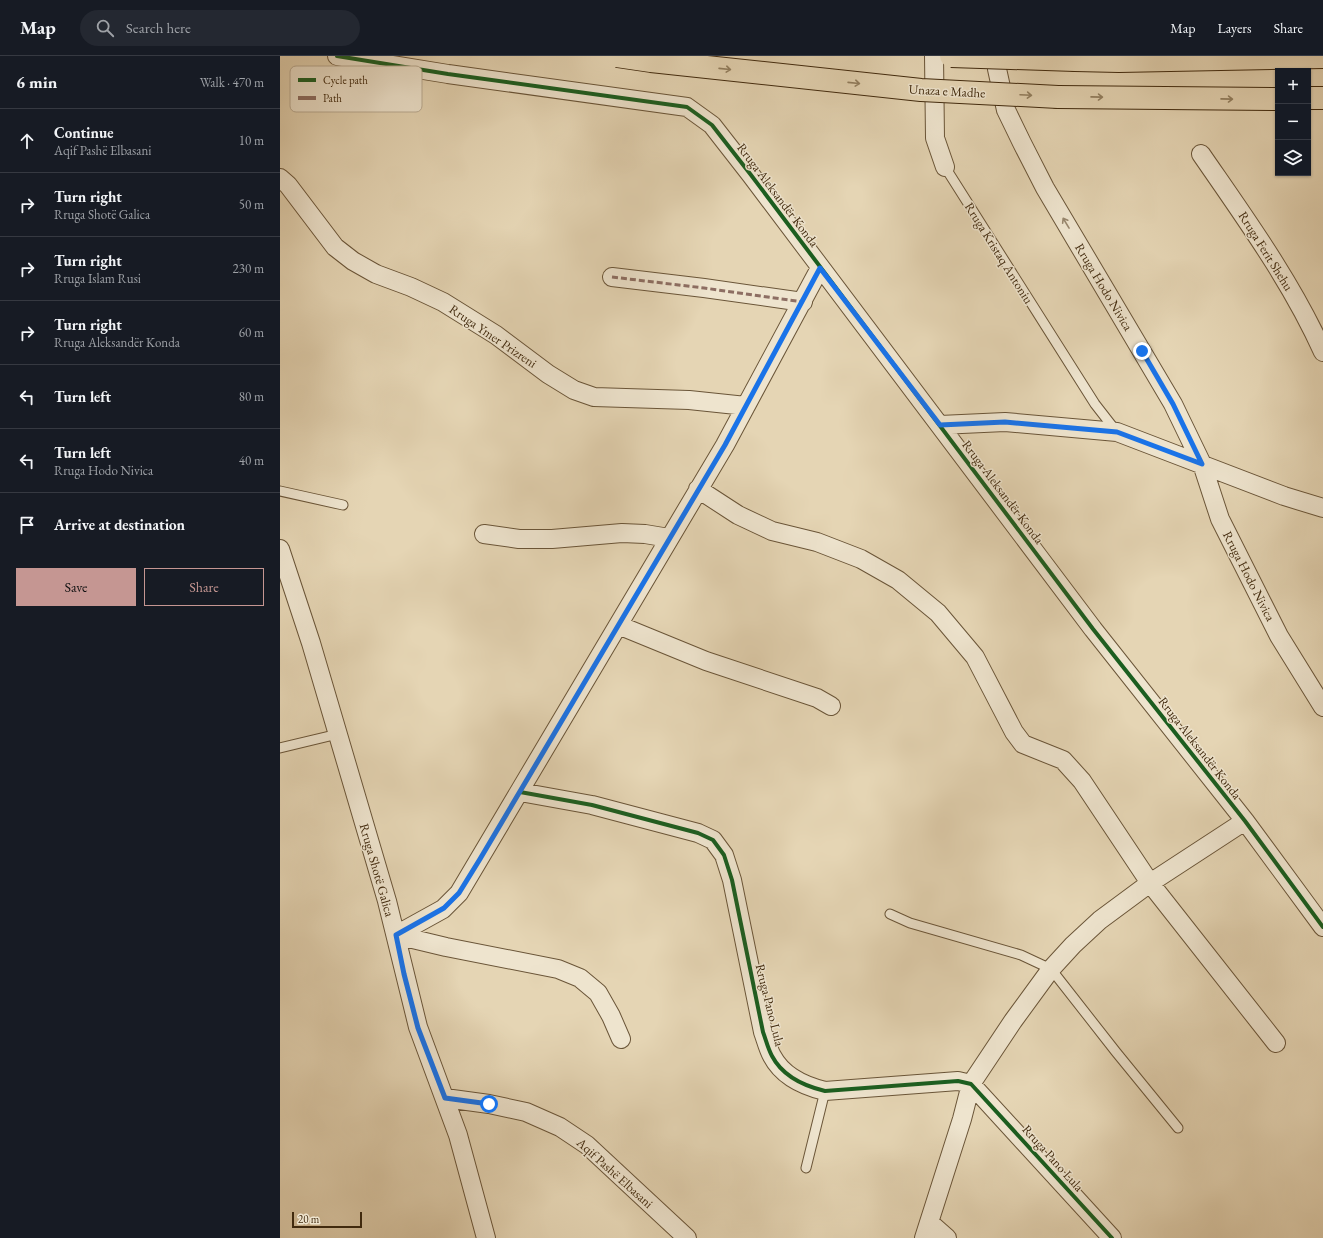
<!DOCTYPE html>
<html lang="en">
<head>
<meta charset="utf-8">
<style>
	:root { --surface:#171b24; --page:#242831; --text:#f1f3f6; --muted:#9ea1a6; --line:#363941; --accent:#c59692 }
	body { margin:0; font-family:"EB Garamond",serif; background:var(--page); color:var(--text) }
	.controls { position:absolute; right:12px; top:12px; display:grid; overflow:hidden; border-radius:0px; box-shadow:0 1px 3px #0004 }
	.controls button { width:36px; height:36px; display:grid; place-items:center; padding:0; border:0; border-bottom:1px solid var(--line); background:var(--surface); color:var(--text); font:20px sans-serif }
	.scale { position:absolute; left:12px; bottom:10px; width:70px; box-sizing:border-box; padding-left:4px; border:2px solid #412a0e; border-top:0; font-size:11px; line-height:14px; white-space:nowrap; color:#412a0e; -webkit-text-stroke:3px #eee4ce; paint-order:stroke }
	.stop { position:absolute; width:12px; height:12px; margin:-9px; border:3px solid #1a73e8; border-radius:50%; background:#fff }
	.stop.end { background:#1a73e8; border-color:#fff; box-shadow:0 1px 4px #0008 }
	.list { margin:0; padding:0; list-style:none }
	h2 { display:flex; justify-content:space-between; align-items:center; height:52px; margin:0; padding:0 16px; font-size:17px }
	h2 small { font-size:13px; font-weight:400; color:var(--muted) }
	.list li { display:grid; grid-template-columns:26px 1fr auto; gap:12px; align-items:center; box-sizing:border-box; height:64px; padding:0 16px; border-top:1px solid var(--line) }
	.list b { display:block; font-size:15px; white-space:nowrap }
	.list p { margin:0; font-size:13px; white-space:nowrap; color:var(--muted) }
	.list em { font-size:13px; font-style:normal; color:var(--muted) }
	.actions { display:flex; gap:8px; padding:12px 16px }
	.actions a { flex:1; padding:9px 0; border:1px solid var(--accent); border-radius:0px; text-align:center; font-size:14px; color:var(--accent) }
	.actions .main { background:var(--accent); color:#111 }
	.icon { flex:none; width:22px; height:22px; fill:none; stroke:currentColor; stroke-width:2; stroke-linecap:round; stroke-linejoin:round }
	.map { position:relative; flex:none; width:1043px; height:1182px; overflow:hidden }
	header { display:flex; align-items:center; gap:24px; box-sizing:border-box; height:56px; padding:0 20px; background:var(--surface); border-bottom:1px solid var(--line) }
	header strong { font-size:19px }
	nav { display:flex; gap:22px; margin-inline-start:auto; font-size:14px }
	.search { width:280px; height:36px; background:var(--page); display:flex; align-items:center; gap:10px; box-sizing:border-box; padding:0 14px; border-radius:22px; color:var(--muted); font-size:15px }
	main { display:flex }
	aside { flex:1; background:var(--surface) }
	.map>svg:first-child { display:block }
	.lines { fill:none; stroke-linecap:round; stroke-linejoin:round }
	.service-casing { stroke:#6a5538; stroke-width:11 }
	.minor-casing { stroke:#6a5538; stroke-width:20 }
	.trunk-casing { stroke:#412a0e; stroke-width:24 }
	.service { stroke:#eee4ce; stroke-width:9 }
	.minor { stroke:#eee4ce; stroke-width:18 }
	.trunk { stroke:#e5d5b4; stroke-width:22 }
	.trunk-bridge-casing { stroke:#412a0e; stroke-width:24; stroke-linecap:butt }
	.trunk-bridge { stroke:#e5d5b4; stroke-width:22 }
	.quiet { stroke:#8d6e63; stroke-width:3; stroke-dasharray:6 3; stroke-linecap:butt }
	.cycleway-casing { stroke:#eee4ce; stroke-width:6 }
	.cycleway { stroke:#1b5e20; stroke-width:4 }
	.oneway { stroke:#938061 }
	.oneway2 { stroke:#98876e }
	.route { stroke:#1a73e8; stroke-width:5 }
	.labels { text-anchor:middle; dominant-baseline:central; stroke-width:3; stroke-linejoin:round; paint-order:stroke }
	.street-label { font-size:13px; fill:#412a0e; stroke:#eee4ce }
	.key { fill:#eee4ce; stroke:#baac94; stroke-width:1 }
	.key-label { font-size:11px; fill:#412a0e }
</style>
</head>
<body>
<header>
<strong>Map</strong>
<div class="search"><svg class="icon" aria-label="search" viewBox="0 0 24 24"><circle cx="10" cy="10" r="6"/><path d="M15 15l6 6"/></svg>Search here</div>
<nav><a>Map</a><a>Layers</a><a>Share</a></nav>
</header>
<main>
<aside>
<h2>6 min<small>Walk · 470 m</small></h2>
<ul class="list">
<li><svg class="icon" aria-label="ahead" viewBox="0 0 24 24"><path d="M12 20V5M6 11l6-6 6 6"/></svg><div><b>Continue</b><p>Aqif Pashë Elbasani</p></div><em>10 m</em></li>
<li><svg class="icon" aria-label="right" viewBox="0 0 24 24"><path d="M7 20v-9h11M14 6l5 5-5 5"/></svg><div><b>Turn right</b><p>Rruga Shotë Galica</p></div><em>50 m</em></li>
<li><svg class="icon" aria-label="right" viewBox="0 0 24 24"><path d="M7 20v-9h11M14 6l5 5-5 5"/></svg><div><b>Turn right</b><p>Rruga Islam Rusi</p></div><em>230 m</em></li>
<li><svg class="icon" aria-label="right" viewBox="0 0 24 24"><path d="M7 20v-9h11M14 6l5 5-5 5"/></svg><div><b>Turn right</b><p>Rruga Aleksandër Konda</p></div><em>60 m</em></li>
<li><svg class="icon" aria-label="left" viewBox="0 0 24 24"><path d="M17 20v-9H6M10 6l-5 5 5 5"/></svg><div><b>Turn left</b></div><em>80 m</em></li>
<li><svg class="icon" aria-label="left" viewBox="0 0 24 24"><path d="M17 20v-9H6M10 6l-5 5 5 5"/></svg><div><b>Turn left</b><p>Rruga Hodo Nivica</p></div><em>40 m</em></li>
<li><svg class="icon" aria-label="arrive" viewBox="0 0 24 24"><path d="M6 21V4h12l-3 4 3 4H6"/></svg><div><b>Arrive at destination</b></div></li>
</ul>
<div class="actions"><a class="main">Save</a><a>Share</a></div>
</aside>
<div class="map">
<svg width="1043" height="1182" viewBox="0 0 1043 1182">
	<rect width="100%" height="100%" fill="#e5d5b4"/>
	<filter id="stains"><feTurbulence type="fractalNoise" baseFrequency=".005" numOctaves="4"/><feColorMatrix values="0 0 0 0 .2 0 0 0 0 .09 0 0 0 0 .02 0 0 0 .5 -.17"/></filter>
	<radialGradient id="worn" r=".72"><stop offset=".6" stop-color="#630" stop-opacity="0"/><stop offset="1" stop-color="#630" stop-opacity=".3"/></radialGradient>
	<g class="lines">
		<g class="service-casing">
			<path id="service" d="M665 111 815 348 836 375
				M0 435 63 449
				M0 692 58 678
				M610 858 630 867 741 899 771 913 836 996 898 1072
				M526 1112 545 1035"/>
		</g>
		<g class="minor-casing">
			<path id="minor" d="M57 0 168 18 407 51 432 69 471 119 813 573 965 765 1043 871
				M654 0 655 82 665 111
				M717 0V13L726 54 742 87 765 132 893 348 922 408 940 463 999 580 1043 651
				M921 98C965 162 1011 225 1043 296
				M0 122 8 129 55 191 73 205 96 218 131 231 163 246 216 279 268 318 294 334 314 341 409 344 466 350
				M332 221 424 232 523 246
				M660 369 725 366 837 376 1004 440 1043 452
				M418 433 458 459 492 475 537 486 581 503 618 524 658 557 695 601 734 676 743 688 783 704 802 725 870 827 996 987
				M204 478 239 483H272L342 477 365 478 389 482
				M0 493 31 587 107 845 138 971 178 1079 206 1182
				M338 569 426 605 537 642 551 650
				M240 736 312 749 418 777 433 784 444 799 452 824 483 976C486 984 488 993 492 1000 503 1021 524 1030 545 1035L678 1025 691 1028 832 1182
				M116 879 163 853 179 837 445 389 540 212
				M116 879 166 891 278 913 300 922 318 937 331 960 341 983
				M165 1042 209 1048 246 1056 280 1071 307 1089 407 1182
				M650 1167 667 1182
				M644 1182 682 1063 691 1028 733 965 771 913 793 889 820 864 870 827 965 765"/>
		</g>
		<g class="trunk-casing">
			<path id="trunk" d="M795 4 839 5 1043 1
				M778 41 998 43
				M1028 42H1043"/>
		</g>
		<use href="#service" class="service"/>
		<use href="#minor" class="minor"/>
		<use href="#trunk" class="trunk"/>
		<g class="trunk-bridge-casing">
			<path id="trunk-bridge" d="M337 0 371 5 641 34 778 41
				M671 0 795 4"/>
		</g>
		<use href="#trunk-bridge" class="trunk-bridge"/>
		<path class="quiet" d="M332 221 424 232 523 246"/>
		<g class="cycleway-casing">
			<path id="cycleway" d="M57 0 168 18 407 51 432 69 471 119 813 573 965 765 1043 871
				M240 736 312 749 418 777 433 784 444 799 452 824 483 976C486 984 488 993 492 1000 503 1021 524 1030 545 1035L678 1025 691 1028 832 1182"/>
		</g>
		<use href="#cycleway" class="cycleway"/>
	</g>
	<defs><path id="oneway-shaft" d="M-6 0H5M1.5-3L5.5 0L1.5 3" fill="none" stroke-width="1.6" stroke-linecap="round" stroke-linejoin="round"/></defs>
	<g class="oneway">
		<use href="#oneway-shaft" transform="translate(445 13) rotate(6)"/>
		<use href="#oneway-shaft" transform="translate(574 27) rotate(6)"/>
		<use href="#oneway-shaft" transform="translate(746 39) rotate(3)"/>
		<use href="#oneway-shaft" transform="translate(817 41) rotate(1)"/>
		<use href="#oneway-shaft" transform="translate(947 43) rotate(1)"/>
	</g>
	<use class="oneway2" href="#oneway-shaft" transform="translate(786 167) rotate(-121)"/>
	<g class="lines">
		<path class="route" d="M209 1048 165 1042 138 972 124 918 116 879 164 852 179 837 200 803 445 389 540 212 660 369 725 366 837 376 922 408 893 348 862 295"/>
	</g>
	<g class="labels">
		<g class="street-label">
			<text transform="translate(667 35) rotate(3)">Unaza e Madhe</text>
			<text transform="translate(498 139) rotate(53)">Rruga Aleksandër Konda</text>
			<text transform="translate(986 195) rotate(58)">Rruga Ferit Shehu</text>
			<text transform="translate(719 197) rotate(58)">Rruga Kristaq Antoniu</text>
			<text transform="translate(824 231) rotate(59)">Rruga Hodo Nivica</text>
			<text transform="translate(213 280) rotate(34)">Rruga Ymer Prizreni</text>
			<text transform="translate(723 436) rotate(53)">Rruga Aleksandër Konda</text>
			<text transform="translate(969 520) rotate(63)">Rruga Hodo Nivica</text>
			<text transform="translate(920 692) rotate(52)">Rruga Aleksandër Konda</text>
			<text transform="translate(97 814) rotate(74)">Rruga Shotë Galica</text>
			<text transform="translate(490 949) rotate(76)">Rruga Pano Lula</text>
			<text transform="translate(773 1102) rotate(48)">Rruga Pano Lula</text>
			<text transform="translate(335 1117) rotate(42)">Aqif Pashë Elbasani</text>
		</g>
	</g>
	<rect x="10" y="10" width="132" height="46" rx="6" class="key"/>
	<rect x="18" y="22" width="18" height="4" fill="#1b5e20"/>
	<rect x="18" y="40" width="18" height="4" fill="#8d6e63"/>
	<g class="key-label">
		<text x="43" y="28">Cycle path</text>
		<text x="43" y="46">Path</text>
	</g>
	<rect width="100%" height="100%" filter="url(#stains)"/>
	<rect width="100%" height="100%" fill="url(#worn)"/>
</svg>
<div class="controls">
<button>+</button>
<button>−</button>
<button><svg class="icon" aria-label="layers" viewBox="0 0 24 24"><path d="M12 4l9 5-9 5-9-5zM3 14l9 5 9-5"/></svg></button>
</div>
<div class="scale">20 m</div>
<div class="stop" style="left:209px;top:1048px"></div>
<div class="stop end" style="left:862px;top:295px"></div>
</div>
</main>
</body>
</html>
